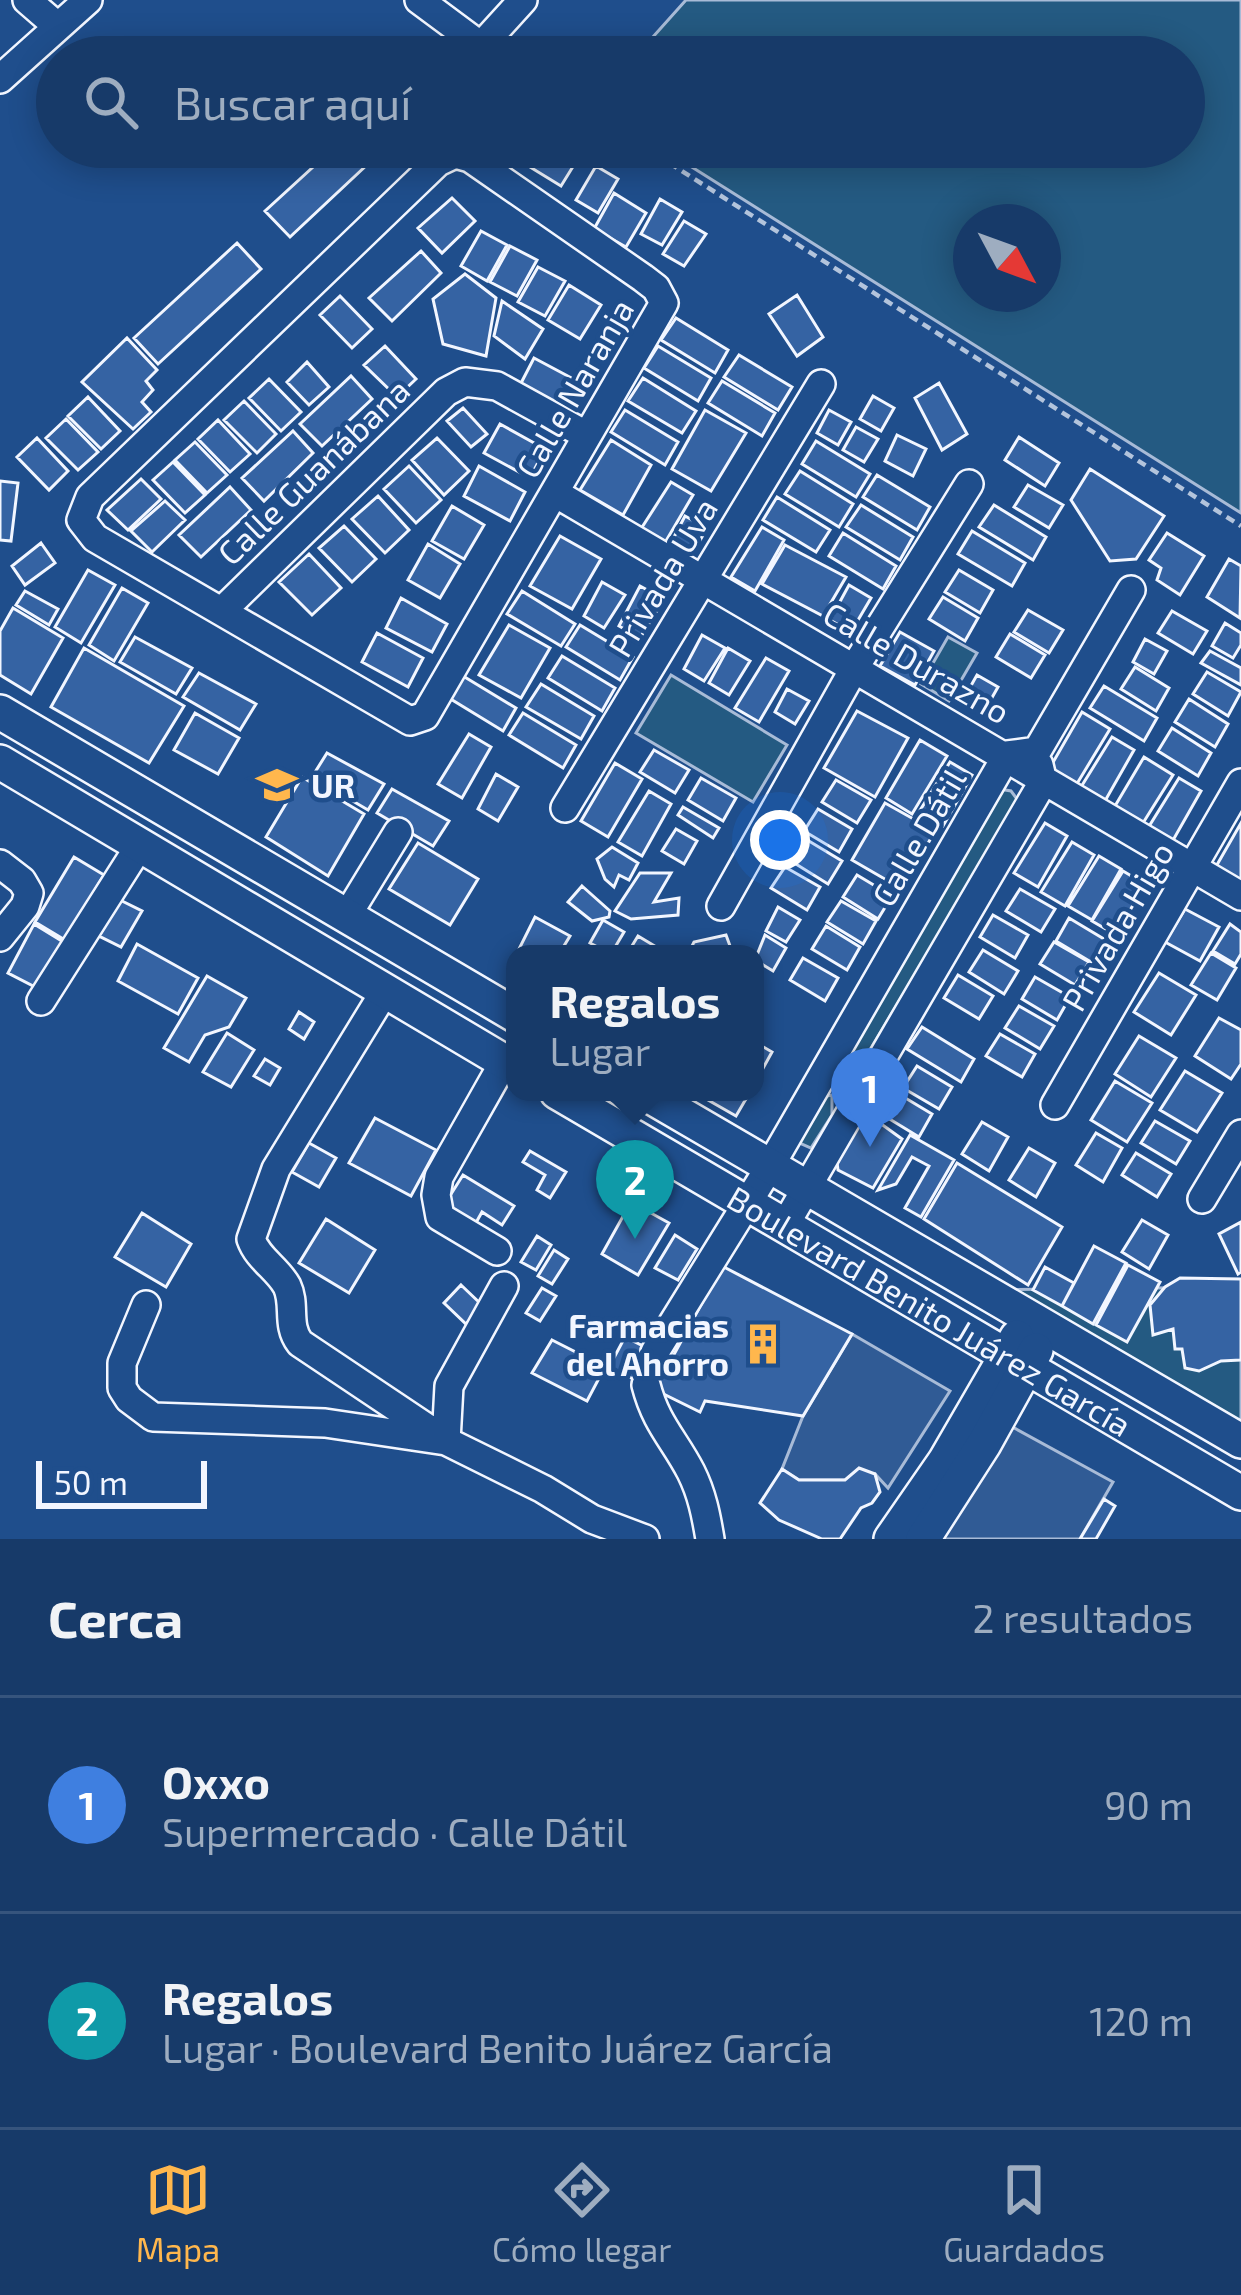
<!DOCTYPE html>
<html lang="es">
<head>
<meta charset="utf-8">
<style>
	:root { --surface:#173a69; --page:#244571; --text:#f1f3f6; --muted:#9eadc0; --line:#36547d; --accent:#ffb74d }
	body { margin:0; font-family:"Exo 2",sans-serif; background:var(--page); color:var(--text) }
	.compass { position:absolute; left:953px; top:204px; width:108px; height:108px; border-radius:50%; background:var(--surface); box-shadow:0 6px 30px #0003; rotate:131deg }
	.scale { position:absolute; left:36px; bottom:30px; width:171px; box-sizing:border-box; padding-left:12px; border:6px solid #f2f6ff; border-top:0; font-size:33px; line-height:42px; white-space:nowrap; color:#f2f6ff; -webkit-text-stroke:9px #1f4e8c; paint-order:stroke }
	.you { position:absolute; left:780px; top:840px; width:42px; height:42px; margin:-30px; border:9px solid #fff; border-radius:50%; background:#1a73e8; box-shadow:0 0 0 18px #1a73e833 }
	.badge { display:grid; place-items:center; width:78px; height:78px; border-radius:50%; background:var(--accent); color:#fff; font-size:39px; font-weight:700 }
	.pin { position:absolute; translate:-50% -99px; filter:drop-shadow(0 3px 6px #0008) }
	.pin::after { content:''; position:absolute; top:63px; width:42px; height:36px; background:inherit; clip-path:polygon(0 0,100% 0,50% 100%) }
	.popup { position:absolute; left:506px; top:945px; width:258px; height:156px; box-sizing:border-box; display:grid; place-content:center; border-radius:24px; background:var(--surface); filter:drop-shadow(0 3px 9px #0005); font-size:39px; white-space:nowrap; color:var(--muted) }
	.popup b { font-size:45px; color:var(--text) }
	.popup::after { content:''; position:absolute; left:50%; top:100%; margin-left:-24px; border:24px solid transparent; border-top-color:var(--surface) }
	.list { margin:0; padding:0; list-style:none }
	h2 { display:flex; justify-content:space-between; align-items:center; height:156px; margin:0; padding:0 48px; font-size:51px }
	h2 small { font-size:39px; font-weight:400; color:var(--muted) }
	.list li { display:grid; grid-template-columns:78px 1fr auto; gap:36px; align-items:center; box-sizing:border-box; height:216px; padding:0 48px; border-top:3px solid var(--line) }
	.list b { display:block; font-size:45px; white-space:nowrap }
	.list p { margin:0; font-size:39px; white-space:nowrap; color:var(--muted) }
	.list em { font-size:39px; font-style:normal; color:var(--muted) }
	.icon { flex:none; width:66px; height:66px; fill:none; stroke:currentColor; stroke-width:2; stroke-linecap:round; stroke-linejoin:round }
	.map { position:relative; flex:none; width:1241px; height:1539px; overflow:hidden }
	.search { position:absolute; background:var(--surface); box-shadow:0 6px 30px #0003; left:36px; right:36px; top:36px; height:132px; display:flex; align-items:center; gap:30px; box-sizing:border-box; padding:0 42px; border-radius:66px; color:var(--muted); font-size:45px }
	.sheet { height:588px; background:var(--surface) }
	nav { display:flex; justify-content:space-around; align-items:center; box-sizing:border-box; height:168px; border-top:3px solid var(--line); background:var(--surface); font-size:33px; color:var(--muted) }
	nav a { display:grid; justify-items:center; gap:6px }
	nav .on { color:var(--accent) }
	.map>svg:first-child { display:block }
	.green { fill:#245a82; stroke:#a8bbd7; stroke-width:3; fill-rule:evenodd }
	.parking { fill:#305b95; stroke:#a8bbd7; stroke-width:3 }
	.building { fill:#3563a3; stroke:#f2f6ff; stroke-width:3 }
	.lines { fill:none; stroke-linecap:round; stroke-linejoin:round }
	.minor-casing { stroke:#f2f6ff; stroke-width:32 }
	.major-casing { stroke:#f2f6ff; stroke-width:38 }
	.path { stroke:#b3c4dc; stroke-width:4.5; stroke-dasharray:9 6; stroke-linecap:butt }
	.minor { stroke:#1f4e8c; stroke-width:27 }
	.major { stroke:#1f4e8c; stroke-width:33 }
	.labels { text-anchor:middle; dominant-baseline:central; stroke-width:9; stroke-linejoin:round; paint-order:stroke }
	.street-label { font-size:33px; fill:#f2f6ff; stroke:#1f4e8c }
	.poi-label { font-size:33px; font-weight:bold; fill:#f2f6ff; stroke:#1f4e8c; text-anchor:start }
</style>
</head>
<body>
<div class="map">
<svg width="1241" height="1539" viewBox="0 0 1241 1539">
	<rect width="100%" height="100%" fill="#1f4e8c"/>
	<path class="green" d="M686 0H1241V513L660 147H1184V57H635ZM1043 222V294H971V222Z
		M948 637 977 653 949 701 921 684Z
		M671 675 787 745 753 802 636 733Z
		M999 789 1011 791 1017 799 1014 810 859 1068 847 1073 837 1068Z
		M832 1095V1115L811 1148 793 1140 822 1097Z
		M1241 1287V1433L974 1290Z"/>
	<path class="parking" d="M852 1334 950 1391 888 1488 875 1474 845 1480H799L782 1469 803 1416Z
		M1007 1424 1113 1482 1080 1539H941Z"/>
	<path class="building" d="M335 147H386L290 237 265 211Z
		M541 147H574L582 152 561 186 530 167Z
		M596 166 618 179 598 213 576 200Z
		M614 193 646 213 626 247 594 229Z
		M452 198 475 221 442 253 418 228Z
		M660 199 682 212 662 245 641 234Z
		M684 221 706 234 684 266 663 254Z
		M481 231 507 245 487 281 461 266Z
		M237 243 261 269 158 364 134 338Z
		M510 246 537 260 517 296 490 282Z
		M421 251 441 273 392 321 369 298Z
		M538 267 565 281 545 316 518 302Z
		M465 274 496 298 486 356 443 344 433 299Z
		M569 285 601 305 580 339 548 320Z
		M797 295 823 337 797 356 769 314Z
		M340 296 372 329 352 348 320 315Z
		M502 301 543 329 525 359 494 336Z
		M676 318 728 350 715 373 661 340Z
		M127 338 157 370 146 381 153 390 142 402 151 412 133 429 82 382Z
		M385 346 416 379 397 397 364 365Z
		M658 346 711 378 698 401 644 368Z
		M739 355 792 387 778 410 724 377Z
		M534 358 581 383 565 412 519 387Z
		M307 362 329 387 309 405 287 382Z
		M351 376 372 399 322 446 300 424Z
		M643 378 696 411 682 433 628 401Z
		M269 379 301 412 281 431 249 398Z
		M722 381 775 413 762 436 708 403Z
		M939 383 967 434 942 450 915 398Z
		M873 396 894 408 881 431 860 419Z
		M88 397 120 431 101 449 68 416Z
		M244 401 276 434 257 453 224 420Z
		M463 408 487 434 471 447 447 421Z
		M625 410 678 442 665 465 611 432Z
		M705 410 746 433 711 491 672 469Z
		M829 410 851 422 838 445 817 433Z
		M66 419 98 452 78 470 46 438Z
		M218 420 250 454 230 472 198 439Z
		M500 424 545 449 530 478 484 453Z
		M856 427 878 439 864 462 843 450Z
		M293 431 313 453 264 501 242 478Z
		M897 435 926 449 913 476 885 461Z
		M1019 437 1059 463 1045 486 1005 460Z
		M37 438 68 471 49 490 17 457Z
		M437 438 469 471 444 495 412 460Z
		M611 440 651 465 623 515 580 490Z
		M816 441 870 474 856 497 802 464Z
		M195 442 227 475 207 493 175 460Z
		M173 462 205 495 185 513 153 480Z
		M409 466 441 500 416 523 384 489Z
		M479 466 525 492 510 521 464 496Z
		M1090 469 1164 516 1136 559 1110 561 1071 500Z
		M800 471 853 504 839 527 785 494Z
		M877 475 930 507 917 530 863 497Z
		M141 479 161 499 128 530 107 510Z
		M0 481 18 483 11 541 0 540Z
		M671 482 693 495 663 546 639 532Z
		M1028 485 1063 505 1049 528 1014 507Z
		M230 487 251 510 201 557 179 535Z
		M378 496 409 530 385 553 352 519Z
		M777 497 830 530 816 552 763 520Z
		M165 501 185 520 152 552 131 531Z
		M861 505 913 537 900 560 846 527Z
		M994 505 1046 537 1033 560 979 527Z
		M452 506 484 525 464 559 432 541Z
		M685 516 707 528 694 551 673 539Z
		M344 526 376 559 352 582 319 548Z
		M762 527 784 540 755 591 731 577Z
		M972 531 1025 563 1012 586 958 554Z
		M843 533 896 566 883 589 829 556Z
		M1167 533 1204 556 1180 595 1157 580 1161 568 1149 560Z
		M560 536 601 559 572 609 530 586Z
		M41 543 55 563 25 585 12 566Z
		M428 544 460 564 440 598 408 580Z
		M785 545 846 577 823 616 762 584Z
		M309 554 341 588 312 615 279 582Z
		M1229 559 1241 566 1240 618 1207 597Z
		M88 570 115 585 81 643 55 627Z
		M959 570 993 590 980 613 945 592Z
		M602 582 625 595 604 628 584 616Z
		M849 585 871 598 851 632 830 620Z
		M640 586 664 599 640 638 619 626Z
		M122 588 148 603 114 661 89 645Z
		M25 591 58 609 49 625 16 605Z
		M522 591 575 624 561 646 507 614Z
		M943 597 978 618 965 641 929 619Z
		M401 598 447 624 432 652 386 628Z
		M13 608 63 638 31 694 0 675V631Z
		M1028 610 1063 630 1049 653 1014 632Z
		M1172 611 1207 631 1193 654 1158 633Z
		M1225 623 1241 633V645L1233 658 1212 646Z
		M509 625 550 648 521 698 479 675Z
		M580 625 633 657 620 680 566 647Z
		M900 632 934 651 915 685 880 666Z
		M377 633 423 658 408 687 362 662Z
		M1010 634 1045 655 1031 678 996 657Z
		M702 635 725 648 704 681 684 669Z
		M135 637 192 668 176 694 120 662Z
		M1145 639 1167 651 1154 674 1133 662Z
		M84 648 184 706 149 763 51 707Z
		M728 648 750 661 729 695 709 683Z
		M1210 651 1241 668V685L1201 663Z
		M562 656 615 688 602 711 548 678Z
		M766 658 789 671 759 722 735 708Z
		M1135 667 1169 688 1156 711 1121 689Z
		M1207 672 1241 692 1228 716 1193 694Z
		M199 673 256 704 240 730 183 697Z
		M977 675 998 687 985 710 964 698Z
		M463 676 516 708 503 731 449 698Z
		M541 684 594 716 581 739 526 707Z
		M1104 686 1157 718 1144 741 1090 708Z
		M787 689 809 701 795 724 775 712Z
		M1189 699 1228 724 1215 747 1175 722Z
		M857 711 908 738 875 797 824 768Z
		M1082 712 1110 729 1075 787 1048 771Z
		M195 713 239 738 218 774 174 750Z
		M523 713 576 745 563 768 509 735Z
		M1172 728 1211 753 1198 776 1158 751Z
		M469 734 491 747 462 798 438 784Z
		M1112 737 1134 750 1105 801 1081 787Z
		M920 740 947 756 912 814 886 798Z
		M654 750 689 770 675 793 640 772Z
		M327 753 384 784 368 810 312 777Z
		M1144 757 1173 775 1143 823 1115 806Z
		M950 762 972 775 943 826 919 812Z
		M615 763 642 779 608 837 581 821Z
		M496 774 518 787 498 821 478 809Z
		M302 777 364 814 328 876 266 837Z
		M701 778 736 798 723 821 688 800Z
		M1179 778 1201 791 1172 842 1148 828Z
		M836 780 871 800 857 823 822 802Z
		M392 789 449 821 433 846 377 813Z
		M649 791 671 804 642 856 618 842Z
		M885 803 935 831 902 889 852 860Z
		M683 807 719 828 713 838 678 815Z
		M818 809 852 829 839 852 804 831Z
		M1045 823 1067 836 1038 887 1014 873Z
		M1241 823V885L1214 870Z
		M676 829 697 841 684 864 662 851Z
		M789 829 842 861 828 884 775 851Z
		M1072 842 1094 855 1065 906 1041 892Z
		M418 843 478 879 450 925 389 889Z
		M612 847 638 863 629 880 619 875 614 887 605 879 597 859Z
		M1099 856 1121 869 1092 920 1068 906Z
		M74 857 104 875 65 940 35 922Z
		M785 867 820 887 807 910 771 888Z
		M1123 871 1145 884 1116 935 1092 921Z
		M640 873H671L654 902 679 898 678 915 631 919 615 911Z
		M857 875 892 896 878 919 843 897Z
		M582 886 610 911 609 917 592 921 568 902Z
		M1020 889 1055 909 1041 932 1006 911Z
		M120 900 142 911 121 947 99 936Z
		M841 901 876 921 863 944 827 922Z
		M778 907 800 920 786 942 766 931Z
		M1185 909 1219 927 1200 961 1165 942Z
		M993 915 1028 935 1015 958 980 937Z
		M535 917 570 936 559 954 515 957Z
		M1069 918 1104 939 1091 962 1056 941Z
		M603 920 624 932 611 954 590 943Z
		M34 924 65 943 39 989 8 973Z
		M1230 924 1241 932V954L1235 964 1213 951Z
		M826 926 860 947 847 970 812 949Z
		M726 935 733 954H688L694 942Z
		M765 935 786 948 773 971 755 960Z
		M638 936 668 954H627Z
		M1054 942 1089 962 1075 985 1040 964Z
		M137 944 198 978 178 1014 118 981Z
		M983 950 1018 971 1004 994 969 972Z
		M1211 953 1236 968 1217 1000 1191 985Z
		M803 958 838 978 825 1001 790 980Z
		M1159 973 1196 995 1171 1035 1134 1012Z
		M958 975 993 996 979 1019 944 998Z
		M207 976 246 998 229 1027 205 1035 189 1062 164 1048Z
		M1035 977 1070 997 1057 1020 1022 999Z
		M1019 1006 1054 1026 1040 1049 1005 1028Z
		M299 1012 314 1022 304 1039 289 1029Z
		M1219 1018 1241 1030V1064L1231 1079 1195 1056Z
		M922 1027 974 1059 961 1082 907 1049Z
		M227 1033 254 1050 231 1087 203 1072Z
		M1000 1034 1035 1054 1022 1077 986 1056Z
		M1139 1036 1176 1058 1151 1097 1115 1074Z
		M755 1042 772 1052 755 1083Z
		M265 1059 280 1068 270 1085 254 1076Z
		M917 1066 952 1087 939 1109 903 1088Z
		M1185 1071 1222 1093 1197 1132 1160 1110Z
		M1115 1081 1152 1103 1127 1142 1091 1120Z
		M694 1092H750L736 1116Z
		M897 1093 932 1114 919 1137 883 1115Z
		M861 1117 873 1118 902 1139 873 1188 838 1170 836 1155Z
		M375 1118 436 1150 411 1196 349 1163Z
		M1155 1121 1190 1141 1176 1164 1141 1143Z
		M982 1122 1008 1137 989 1171 962 1154Z
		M1096 1133 1122 1148 1103 1182 1076 1165Z
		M910 1135 954 1160 921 1217 905 1208 929 1166 912 1157 896 1184 878 1190Z
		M309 1143 336 1158 319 1187 292 1172Z
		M1029 1148 1055 1163 1036 1197 1009 1180Z
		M530 1151 566 1172 550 1198 537 1190 545 1175 523 1162Z
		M1136 1153 1171 1174 1157 1197 1122 1175Z
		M957 1163 1062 1227 1028 1285 924 1219Z
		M463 1175 514 1206 502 1225 482 1212 473 1228 441 1210Z
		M631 1202 669 1223 638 1275 602 1254Z
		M142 1213 191 1244 166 1287 115 1257Z
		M326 1219 375 1250 349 1293 299 1263Z
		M1142 1220 1168 1235 1149 1269 1122 1252Z
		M1241 1222V1272L1238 1274 1219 1234Z
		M675 1235 697 1249 678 1280 655 1268Z
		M537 1236 551 1245 536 1270 521 1262Z
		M1094 1246 1126 1263 1093 1324 1062 1306Z
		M554 1250 568 1259 552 1284 538 1276Z
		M1128 1265 1160 1282 1127 1342 1096 1325Z
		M722 1266 852 1334 803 1416 705 1401 700 1412 609 1367 625 1337 671 1360Z
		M1045 1267 1074 1283 1062 1306 1033 1290Z
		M1180 1278 1241 1279V1360L1221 1361 1199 1371 1185 1368 1182 1349H1175L1173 1329 1153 1335 1150 1305 1165 1287Z
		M461 1285 483 1306 466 1324 444 1303Z
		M542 1288 556 1296 540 1321 526 1313Z
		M552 1340 605 1367 587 1401 532 1373Z
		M859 1468 875 1474 880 1492 872 1503 861 1508 840 1539H822L779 1520 760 1503 782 1469 799 1480H845Z
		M1104 1499 1115 1506 1096 1539H1080Z"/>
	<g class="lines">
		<g class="minor-casing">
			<path id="minor" d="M27 0 57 26
				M419 0 481 46 523 0
				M0 79 88 0
				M455 154 470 158 643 278 656 288 664 303 425 716 410 721 95 538 81 520 90 497 438 162Z
				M555 493 1241 896
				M223 610 446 392 465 382 497 386 586 435
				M1037 751 1131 590
				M565 808 821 384
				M0 864 22 881 29 893 25 906 0 937
				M721 906 855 667 969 484
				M348 914 398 832
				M385 991 276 1169 251 1239C258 1259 277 1268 287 1286 296 1305 286 1325 300 1343L439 1436
				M41 1001 140 845
				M1055 1105 1241 783
				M1202 1199 1241 1134
				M785 1225 1043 782 1039 765
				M497 1251 440 1217 436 1195 439 1177 504 1062
				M146 1305 122 1363V1388L129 1399 153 1417 325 1423 446 1441 543 1489 592 1519 645 1539
				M655 1352 769 1168 1007 755 1037 751
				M646 1385C656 1424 674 1439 691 1472 702 1494 706 1515 710 1539
				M446 1441 449 1386 504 1286"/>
		</g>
		<g class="major-casing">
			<g id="major">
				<path d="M0 712 515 1015"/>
				<path d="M0 762 515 1068"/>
				<path id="s1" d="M557 1092 1241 1493"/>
				<path d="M643 1092 1241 1441"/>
				<path d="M891 1539 945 1461 1017 1337"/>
				<path d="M923 1539 984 1444 1036 1350"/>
			</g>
		</g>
		<path class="path" d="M644 147 1241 526"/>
		<use href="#minor" class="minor"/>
		<use href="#major" class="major"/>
	</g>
	<defs>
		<g id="school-bare" transform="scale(3.24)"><path d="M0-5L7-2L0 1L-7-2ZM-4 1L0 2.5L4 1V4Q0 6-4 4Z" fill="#ffb74d" stroke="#1f4e8c" stroke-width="2.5" paint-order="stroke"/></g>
		<g id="building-bare" transform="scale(3.24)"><path d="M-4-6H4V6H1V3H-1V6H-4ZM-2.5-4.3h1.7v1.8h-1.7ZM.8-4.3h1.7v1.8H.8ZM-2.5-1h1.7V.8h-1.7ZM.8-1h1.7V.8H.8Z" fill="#ffb74d" stroke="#1f4e8c" stroke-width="2.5" paint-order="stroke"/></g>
	</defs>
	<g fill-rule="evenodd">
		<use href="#school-bare" x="277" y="785"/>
		<use href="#building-bare" x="763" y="1344"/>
	</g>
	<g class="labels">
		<g class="street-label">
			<text transform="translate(574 388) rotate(-60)">Calle Naranja</text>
			<text transform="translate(313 471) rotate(-44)">Calle Guanábana</text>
			<text transform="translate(662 577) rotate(-59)">Privada Uva</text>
			<text transform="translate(917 662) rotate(30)">Calle Durazno</text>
			<text transform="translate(918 837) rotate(-60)">Calle Dátil</text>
			<text transform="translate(1117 926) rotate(-60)">Privada Higo</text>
			<text stroke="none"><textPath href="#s1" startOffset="432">Boulevard Benito Juárez García</textPath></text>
		</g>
		<g class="poi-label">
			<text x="311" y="785">UR</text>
			<text x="729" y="1325" text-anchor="end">Farmacias<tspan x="729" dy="38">del Ahorro</tspan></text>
		</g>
	</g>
</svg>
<svg class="compass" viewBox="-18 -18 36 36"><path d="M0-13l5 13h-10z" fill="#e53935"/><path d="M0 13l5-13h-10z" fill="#9eadc0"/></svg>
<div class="scale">50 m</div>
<div class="you"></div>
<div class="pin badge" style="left:870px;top:1147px;background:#3f7fe0">1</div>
<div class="pin badge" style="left:635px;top:1239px;background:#0f9aa8">2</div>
<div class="popup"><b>Regalos</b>Lugar</div>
<div class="search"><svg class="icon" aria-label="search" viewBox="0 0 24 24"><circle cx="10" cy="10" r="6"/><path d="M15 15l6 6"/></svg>Buscar aquí</div>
</div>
<section class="sheet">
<h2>Cerca<small>2 resultados</small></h2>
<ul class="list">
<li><span class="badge" style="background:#3f7fe0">1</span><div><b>Oxxo</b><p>Supermercado · Calle Dátil</p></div><em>90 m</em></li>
<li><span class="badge" style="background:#0f9aa8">2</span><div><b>Regalos</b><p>Lugar · Boulevard Benito Juárez García</p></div><em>120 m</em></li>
</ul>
</section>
<nav>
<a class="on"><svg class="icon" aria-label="map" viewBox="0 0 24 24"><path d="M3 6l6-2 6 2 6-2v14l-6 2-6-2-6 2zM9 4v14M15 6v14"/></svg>Mapa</a>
<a><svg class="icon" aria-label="directions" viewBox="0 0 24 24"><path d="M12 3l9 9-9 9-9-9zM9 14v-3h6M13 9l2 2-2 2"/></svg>Cómo llegar</a>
<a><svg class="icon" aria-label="saved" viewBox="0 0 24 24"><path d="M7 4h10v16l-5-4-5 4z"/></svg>Guardados</a>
</nav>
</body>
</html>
